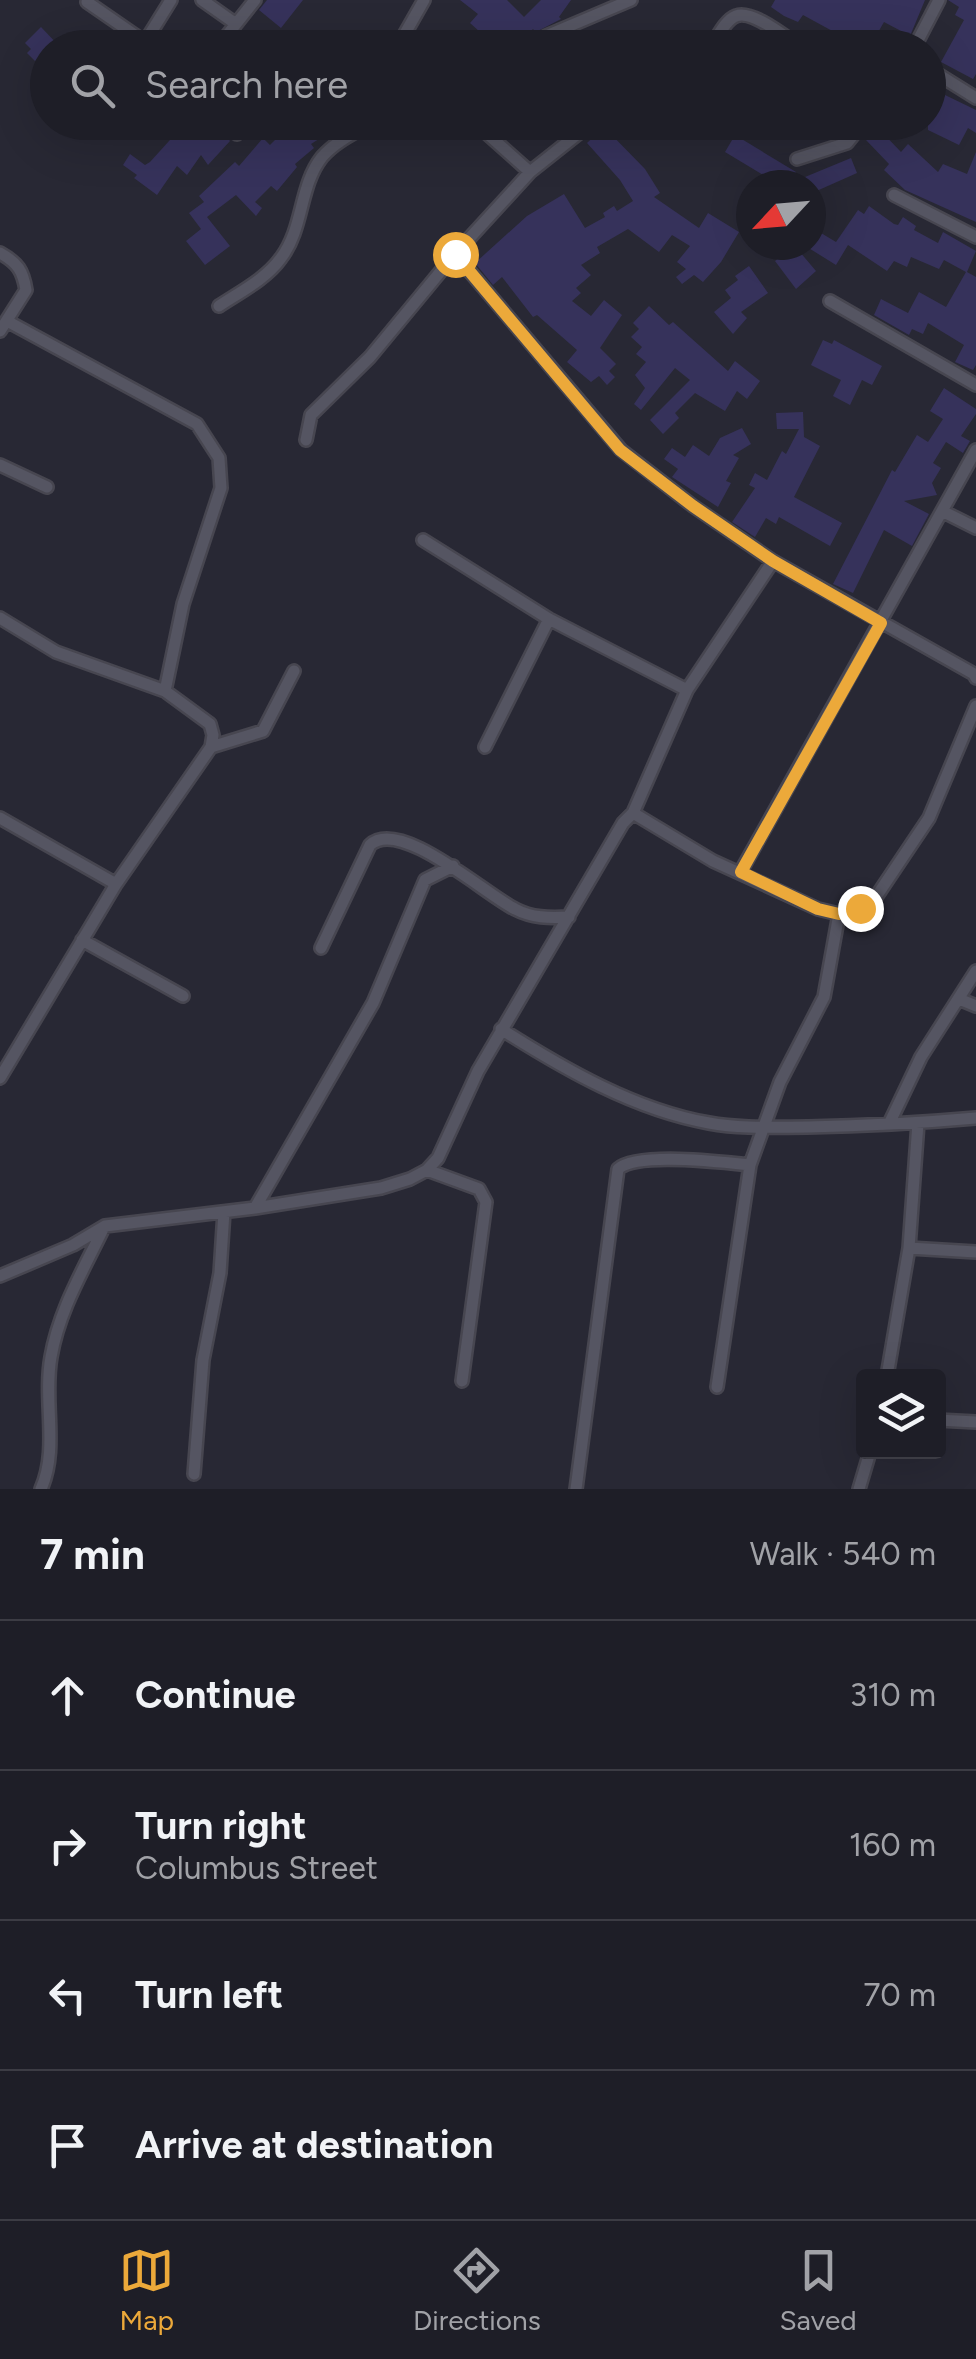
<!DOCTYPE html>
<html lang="en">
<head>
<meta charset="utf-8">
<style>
	:root { --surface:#1e1e27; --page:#2b2b33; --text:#f1f3f6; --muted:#a1a2a7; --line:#3c3c44; --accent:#eca93a }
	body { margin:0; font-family:Figtree,sans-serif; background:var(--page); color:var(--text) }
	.controls { position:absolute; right:30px; bottom:30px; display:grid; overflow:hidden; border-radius:10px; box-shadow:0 10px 40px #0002 }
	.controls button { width:90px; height:90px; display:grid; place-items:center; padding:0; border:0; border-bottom:2px solid var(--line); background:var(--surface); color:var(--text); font:50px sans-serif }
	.compass { position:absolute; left:736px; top:170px; width:90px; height:90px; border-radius:50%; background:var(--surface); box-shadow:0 10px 40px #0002; rotate:244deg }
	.stop { position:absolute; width:30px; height:30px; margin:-22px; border:8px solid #eca93a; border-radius:50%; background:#fff }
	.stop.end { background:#eca93a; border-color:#fff; box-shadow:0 2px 10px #0008 }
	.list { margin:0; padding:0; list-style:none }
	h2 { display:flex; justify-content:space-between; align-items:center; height:130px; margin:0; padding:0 40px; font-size:42px }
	h2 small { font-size:32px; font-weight:400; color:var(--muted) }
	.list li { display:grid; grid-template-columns:65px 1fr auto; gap:30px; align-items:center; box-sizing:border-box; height:150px; padding:0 40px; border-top:2px solid var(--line) }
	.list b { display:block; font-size:38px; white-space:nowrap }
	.list p { margin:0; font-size:32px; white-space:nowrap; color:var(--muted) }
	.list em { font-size:32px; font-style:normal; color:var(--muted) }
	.icon { flex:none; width:55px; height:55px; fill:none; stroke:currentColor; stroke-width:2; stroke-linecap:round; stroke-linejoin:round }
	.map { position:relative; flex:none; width:976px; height:1489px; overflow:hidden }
	.search { position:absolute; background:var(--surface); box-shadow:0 10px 40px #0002; left:30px; right:30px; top:30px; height:110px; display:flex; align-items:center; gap:25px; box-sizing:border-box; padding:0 35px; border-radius:55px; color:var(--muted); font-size:38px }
	.sheet { height:730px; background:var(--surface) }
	nav { display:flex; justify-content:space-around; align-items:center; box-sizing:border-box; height:140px; border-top:2px solid var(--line); background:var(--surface); font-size:28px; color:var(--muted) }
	nav a { display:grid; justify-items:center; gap:5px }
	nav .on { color:var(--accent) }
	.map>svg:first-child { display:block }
	.building { fill:#36325b }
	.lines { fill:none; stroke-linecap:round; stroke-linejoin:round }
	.minor-casing { stroke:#474650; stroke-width:16 }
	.minor { stroke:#555562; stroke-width:11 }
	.route { stroke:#eca93a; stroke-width:12 }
</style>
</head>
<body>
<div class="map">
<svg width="976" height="1489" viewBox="0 0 976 1489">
	<rect width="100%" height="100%" fill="#282834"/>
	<path class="building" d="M267 0H303L281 28 259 10Z
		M460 0H507L524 17 541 0H571L559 17 561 19 536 32 533 29 513 48H499L492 39 490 41 470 23 478 14Z
		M775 0H925L905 48H891L901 31 884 22 869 48H842L847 39 803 15 798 22 784 16 771 7Z
		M948 0H976V74L973 79 941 62 964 20 955 15 959 7Z
		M41 27 61 48H48V66L39 57 35 61 27 53 31 49 25 43Z
		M945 95 976 110V133L968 128 959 145 928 130V99L940 106Z
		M192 122H215L230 141 208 165 201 155 187 175 177 166 157 195 134 178 137 175 123 165 130 154 145 165 150 162 179 130 182 133Z
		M279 122H346L311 144 314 148 295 164 297 167 277 191 271 186 255 202 262 208 256 216 236 195 207 217 230 246 205 265 186 241 201 229 189 213 204 202 199 196 235 162 239 166 263 138 270 145 286 129Z
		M604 127 645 169 660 193 654 197 699 228 708 213 739 232 721 262 703 282 694 275 682 284 676 277 686 269 677 262 690 246 672 235 659 252 628 229 597 247 600 253 581 265 591 275 576 288 581 293 572 301 591 316 604 300 622 315 600 348 616 364 609 371 615 377 607 385 599 376 591 382 567 362 577 350 537 315 533 317 502 277 493 285 475 263 527 216 564 194 585 228 605 217 603 213 614 206 617 211 633 201 620 180 587 143Z
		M878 128 901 152 908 144 938 172 943 164 967 174 976 152V222L905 190 884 170 889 164 866 140Z
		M735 135 796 172 788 185H759L765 176 725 152Z
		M851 158 857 173 812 193 811 185 805 177Z
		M869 206 894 224 898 225 903 217 916 226 914 230 938 243 943 232 976 251 967 272 976 277V365L973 370 955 362 964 345 928 323 923 334 912 329 909 335 874 315 881 299 908 313 919 292 946 307 966 272 944 260 939 269 911 257 907 267 894 261 887 271 848 245 836 265 807 247 811 245V227L836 242 858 210 864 214Z
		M794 245 816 271 796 289 775 261Z
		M749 266 768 293 741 312 747 318 733 334 714 312 731 298 725 290 738 280 735 276Z
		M649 306 669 325 673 322 728 371 735 361 760 381 747 399 737 391 725 411 695 393 675 413 679 418 663 434 650 420 690 380 675 368 641 410 634 404 645 388 635 375 646 362 636 354 642 347 631 337 639 329 633 323Z
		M823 340 832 344 834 340 882 366 872 385 862 380 850 405 833 396 841 380 811 365Z
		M944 388 976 409V414L961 436 970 441 963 453 946 442 933 463 941 468 932 483 937 495 904 501 929 514 912 546 884 530 853 593 833 584 892 470 895 472 917 435 928 442 943 419 930 411Z
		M803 412 804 437 820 446 794 497 842 523 830 546 779 517 776 524 766 518 755 537 732 522 755 488 749 485 755 473 767 480 782 451 786 454 799 429H777L776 413Z
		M742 428 751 444 733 455 739 458 726 481 731 483 718 507 672 477 678 469 664 459 672 448 685 457 693 445 709 456 720 438Z"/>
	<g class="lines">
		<g class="minor-casing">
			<path id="minor" d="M202 0 236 24
				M87 2 145 42
				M152 48 145 42 171 0
				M217 48 255 0
				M401 48 403 37 424 0
				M533 48 546 36 631 0
				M710 48C717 38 725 20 736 16 752 9 788 39 802 48
				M914 48 939 0
				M928 68 976 98
				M224 122 237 134
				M474 122 530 172
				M632 122 641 127 654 126 658 122
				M797 159 847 143 864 122
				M894 195 976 237
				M0 253C18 263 23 271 26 290L0 331
				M455 254 621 450 693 506 773 561 974 674 976 678
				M830 301 976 385
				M219 306C240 292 266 279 281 258 304 228 299 186 322 157 336 141 356 132 374 122
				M7 321 197 424 219 458 221 488 183 604 165 691
				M306 440 311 415 370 357 455 254 530 172 593 122
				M0 465 47 487
				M942 511 976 528
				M423 540 549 619 687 690
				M0 618 56 652 165 691 210 724 213 735 211 747 116 884 0 1078
				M211 747 263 731 294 671
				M485 747 549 619
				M633 813 713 861 818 909 839 914 859 908 876 897 929 818 976 706
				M0 818 116 884
				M741 871 976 450
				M82 940 183 996
				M321 948 370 845C400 817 486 895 515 909 532 918 549 918 569 917
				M959 999 976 1006
				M501 1029C564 1069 635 1110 709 1123 741 1129 776 1127 808 1127 864 1126 920 1123 976 1118
				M918 1123 909 1248 976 1252
				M889 1124 921 1057 976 971
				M427 1170 479 1189 486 1202 462 1381
				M255 1208 373 1003 425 880 453 866
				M0 1276 73 1245 105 1226 255 1208 381 1188 410 1179 427 1170 438 1158 478 1071 623 823 633 813 687 690 773 561
				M887 1376 909 1248
				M717 1387 750 1165
				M938 1420 976 1422
				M194 1474 203 1360 220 1273 224 1212
				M41 1489C59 1449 43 1401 51 1357 59 1310 84 1269 104 1227
				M576 1489 618 1169C637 1152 723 1162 750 1165L780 1082 824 997 839 914
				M859 1489 870 1452"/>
		</g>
		<use href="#minor" class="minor"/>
	</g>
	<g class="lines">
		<path class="route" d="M455 254 620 450 693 506 773 561 881 623 741 872 818 909 839 914 860 908"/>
	</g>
</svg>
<div class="controls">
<button><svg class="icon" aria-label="layers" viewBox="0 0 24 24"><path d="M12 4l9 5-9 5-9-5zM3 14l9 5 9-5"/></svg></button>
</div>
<svg class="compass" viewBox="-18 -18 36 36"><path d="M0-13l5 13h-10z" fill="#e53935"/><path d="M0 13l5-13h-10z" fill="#a1a2a7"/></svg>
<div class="stop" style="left:455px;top:254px"></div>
<div class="stop end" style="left:860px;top:908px"></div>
<div class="search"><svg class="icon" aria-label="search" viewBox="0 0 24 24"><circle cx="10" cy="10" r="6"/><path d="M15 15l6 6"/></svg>Search here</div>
</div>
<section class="sheet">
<h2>7 min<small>Walk · 540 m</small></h2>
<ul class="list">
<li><svg class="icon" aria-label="ahead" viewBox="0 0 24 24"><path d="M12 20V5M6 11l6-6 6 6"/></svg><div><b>Continue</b></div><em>310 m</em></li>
<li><svg class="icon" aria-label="right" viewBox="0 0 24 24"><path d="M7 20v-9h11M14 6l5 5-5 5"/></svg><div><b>Turn right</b><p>Columbus Street</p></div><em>160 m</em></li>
<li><svg class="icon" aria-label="left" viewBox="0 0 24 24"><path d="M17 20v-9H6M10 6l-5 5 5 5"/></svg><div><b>Turn left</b></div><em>70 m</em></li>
<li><svg class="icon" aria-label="arrive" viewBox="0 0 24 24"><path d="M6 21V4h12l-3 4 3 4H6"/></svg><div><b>Arrive at destination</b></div></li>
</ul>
</section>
<nav>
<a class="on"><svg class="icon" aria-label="map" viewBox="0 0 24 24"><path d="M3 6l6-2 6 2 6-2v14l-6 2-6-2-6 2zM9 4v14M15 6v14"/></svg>Map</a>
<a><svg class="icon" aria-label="directions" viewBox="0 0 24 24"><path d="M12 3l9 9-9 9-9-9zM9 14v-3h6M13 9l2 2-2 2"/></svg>Directions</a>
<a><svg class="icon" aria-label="saved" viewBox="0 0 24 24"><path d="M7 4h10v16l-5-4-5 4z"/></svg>Saved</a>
</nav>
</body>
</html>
